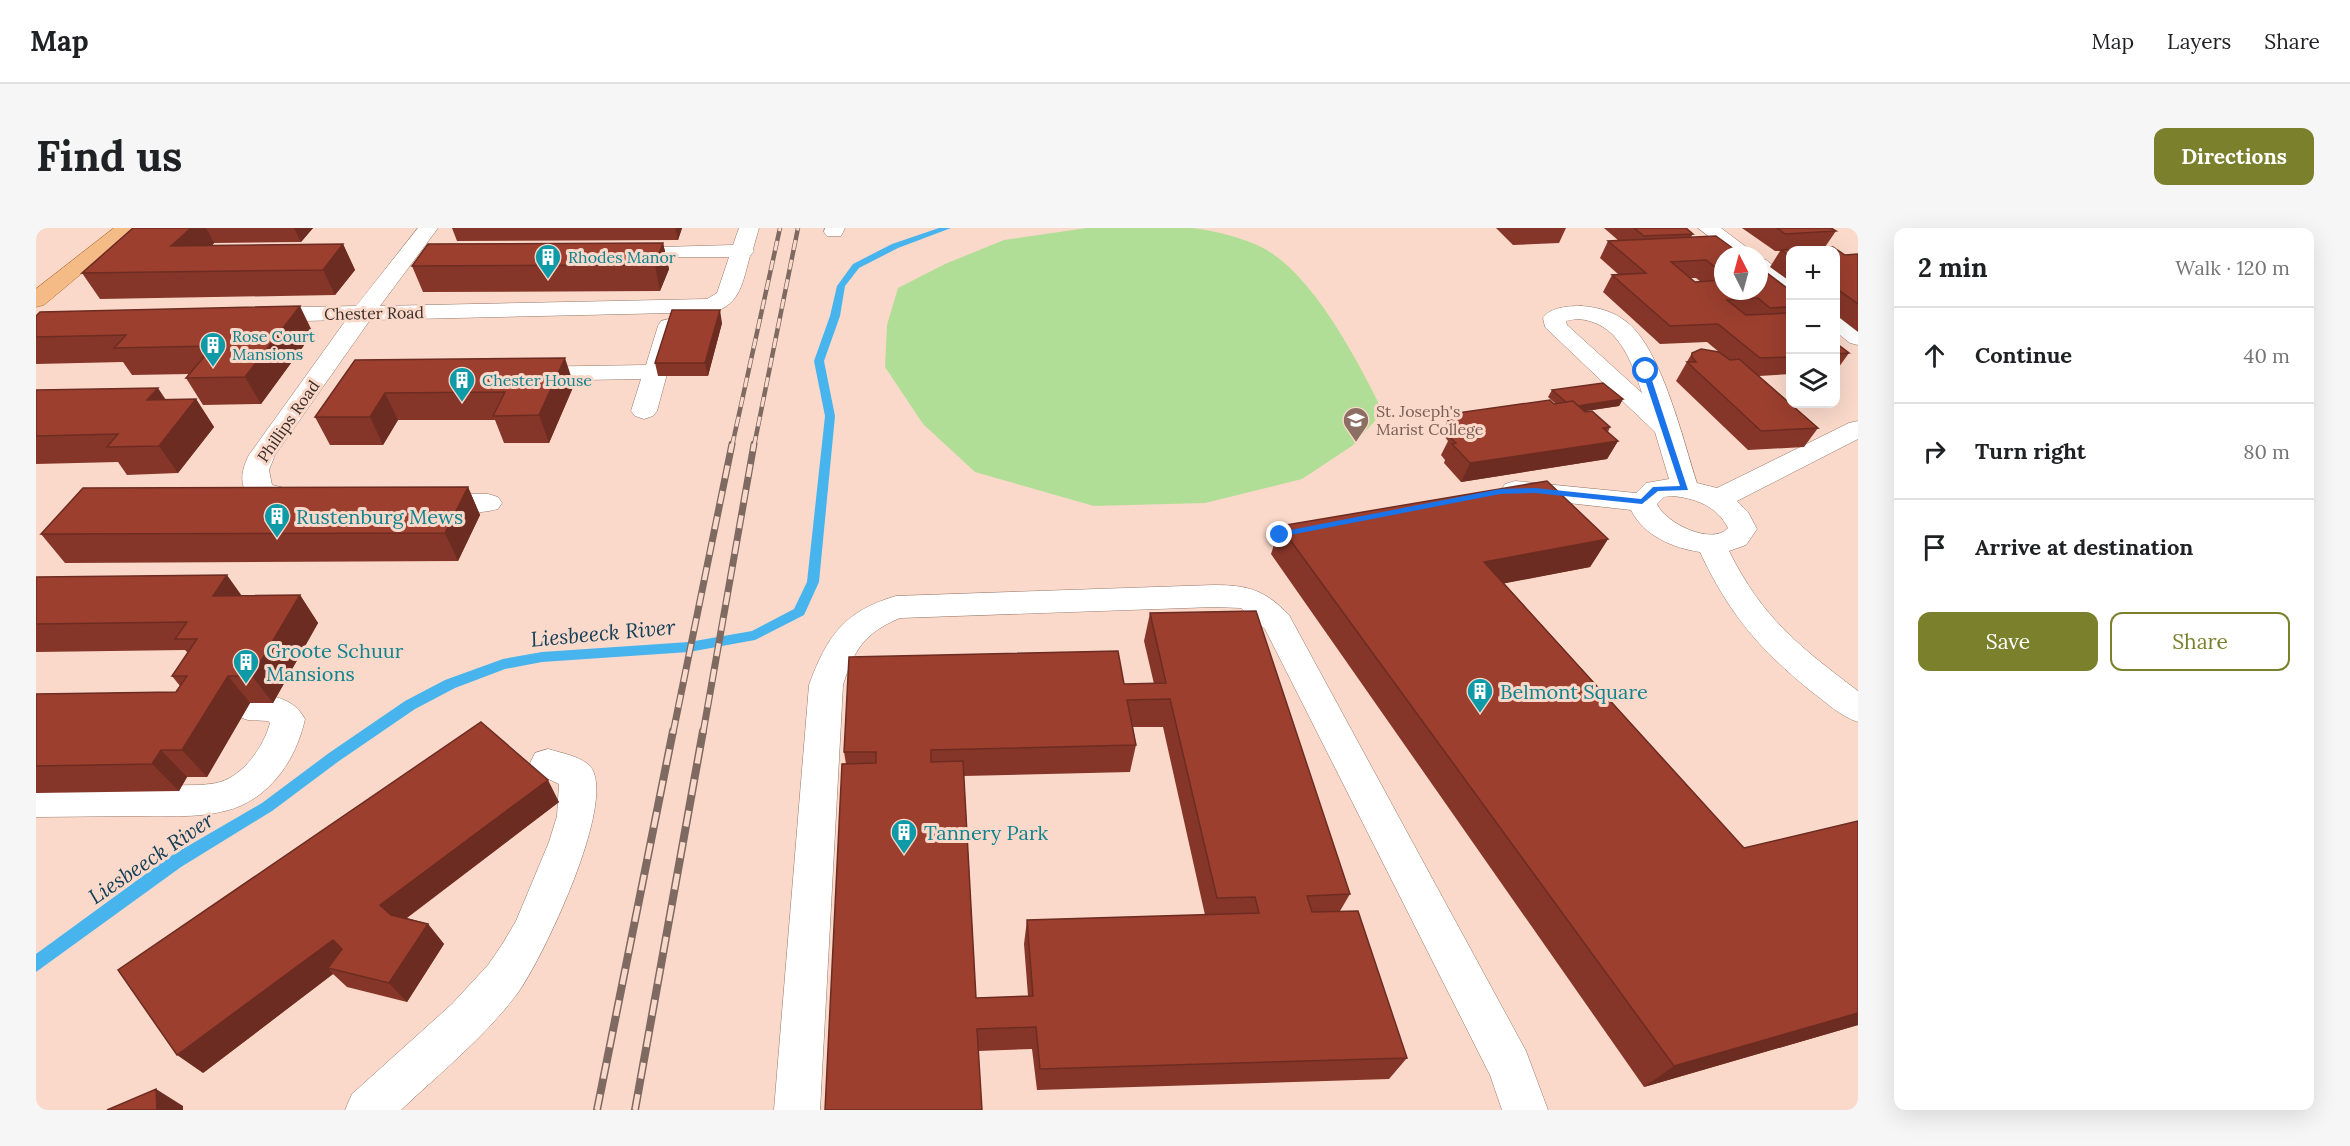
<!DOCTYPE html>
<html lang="en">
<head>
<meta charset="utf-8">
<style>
	:root { --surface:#fff; --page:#f6f6f6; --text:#202124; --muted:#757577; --line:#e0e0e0; --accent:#7a802b }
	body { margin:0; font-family:Lora,serif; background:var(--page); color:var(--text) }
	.controls { position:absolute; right:18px; top:18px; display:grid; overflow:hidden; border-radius:12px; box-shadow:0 6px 24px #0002 }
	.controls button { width:54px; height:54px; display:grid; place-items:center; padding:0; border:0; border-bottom:2px solid var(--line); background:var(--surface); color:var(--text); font:30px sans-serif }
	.compass { position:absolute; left:1678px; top:18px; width:54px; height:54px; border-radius:50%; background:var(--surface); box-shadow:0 6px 24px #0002; rotate:354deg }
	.stop { position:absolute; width:18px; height:18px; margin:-14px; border:4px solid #1a73e8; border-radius:50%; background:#fff }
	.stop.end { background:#1a73e8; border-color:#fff; box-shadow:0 2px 6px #0008 }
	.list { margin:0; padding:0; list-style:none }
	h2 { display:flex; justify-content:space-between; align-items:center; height:78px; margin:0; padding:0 24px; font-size:26px }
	h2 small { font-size:20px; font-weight:400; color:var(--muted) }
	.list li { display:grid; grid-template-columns:39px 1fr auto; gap:18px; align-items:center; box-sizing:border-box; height:96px; padding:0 24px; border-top:2px solid var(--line) }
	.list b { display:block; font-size:22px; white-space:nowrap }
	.list em { font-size:20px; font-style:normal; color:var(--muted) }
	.actions { display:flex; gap:12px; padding:18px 24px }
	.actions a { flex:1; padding:14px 0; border:2px solid var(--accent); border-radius:12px; text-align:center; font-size:21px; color:var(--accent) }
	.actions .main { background:var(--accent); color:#fff }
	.icon { flex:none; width:33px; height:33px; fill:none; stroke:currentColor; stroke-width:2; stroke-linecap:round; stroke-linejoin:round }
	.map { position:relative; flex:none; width:1822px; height:882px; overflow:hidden; border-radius:12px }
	header { display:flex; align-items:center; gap:36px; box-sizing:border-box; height:84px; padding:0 30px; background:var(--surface); border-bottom:2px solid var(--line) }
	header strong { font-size:28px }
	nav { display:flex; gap:33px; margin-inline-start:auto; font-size:21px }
	.intro { display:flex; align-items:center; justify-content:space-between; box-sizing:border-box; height:144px; padding:0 36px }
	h1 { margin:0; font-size:42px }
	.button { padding:15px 27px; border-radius:12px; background:var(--accent); color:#fff; font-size:21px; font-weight:700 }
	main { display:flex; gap:36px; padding:0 36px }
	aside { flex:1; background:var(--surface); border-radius:12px; box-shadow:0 6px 24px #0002 }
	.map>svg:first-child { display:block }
	.green { fill:#b1de96 }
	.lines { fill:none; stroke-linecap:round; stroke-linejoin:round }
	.stream { fill:#48b4ed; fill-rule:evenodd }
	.minor-casing { stroke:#95786b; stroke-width:1 }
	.major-casing { stroke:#b06c31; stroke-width:1 }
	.minor { fill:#fff; fill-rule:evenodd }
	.major { fill:#f5bb86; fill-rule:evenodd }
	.rail-far2-casing { stroke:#7e6a61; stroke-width:4.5 }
	.rail-far1-casing { stroke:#7e6a61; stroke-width:7 }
	.rail-casing { stroke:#7e6a61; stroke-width:8 }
	.rail-far2 { stroke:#fad9ca; stroke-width:3; stroke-dasharray:10; stroke-linecap:butt }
	.rail-far1 { stroke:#fad9ca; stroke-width:4.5; stroke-dasharray:13; stroke-linecap:butt }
	.rail { stroke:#fad9ca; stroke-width:5; stroke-dasharray:16; stroke-linecap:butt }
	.wall { fill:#863628; fill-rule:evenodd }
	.shaded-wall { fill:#6d2c21 }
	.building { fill:#9c3f2f; stroke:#6d2c21; stroke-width:1.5; fill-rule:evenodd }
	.route { fill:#1a73e8 }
	.labels { text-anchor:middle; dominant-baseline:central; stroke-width:6; stroke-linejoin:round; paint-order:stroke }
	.far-culture-label { font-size:16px; fill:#0d838f; stroke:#fad9ca; text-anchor:start }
	.far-street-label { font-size:16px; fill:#3a2e28; stroke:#fad9ca }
	.far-education-label { font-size:16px; fill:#785e54; stroke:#fad9ca; text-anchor:start }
	.culture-label { font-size:20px; fill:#0d838f; stroke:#fad9ca; text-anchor:start }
	.water-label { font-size:21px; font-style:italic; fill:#134058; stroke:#fad9ca }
</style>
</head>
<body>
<header>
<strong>Map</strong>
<nav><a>Map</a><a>Layers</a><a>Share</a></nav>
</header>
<div class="intro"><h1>Find us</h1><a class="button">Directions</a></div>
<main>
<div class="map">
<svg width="1822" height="882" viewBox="0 0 1822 882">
	<rect width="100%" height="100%" fill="#fad9ca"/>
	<path class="green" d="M1051 0C1085 0 1122 0 1156 0 1179 3 1206 9 1227 20 1278 47 1322 134 1347 184L1316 218 1266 251 1169 275 1058 278 939 244 887 196 849 139 851 97 862 60 909 36 968 12Z"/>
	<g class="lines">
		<path class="stream" d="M903 0H915L862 20 823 40 809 58 804 88 788 133 799 188 783 354 768 387 719 412 653 424 506 434 469 441 419 460 379 481 303 533 236 583 145 639 0 744V726L133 629 226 575 293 525 369 473 409 452 467 431 506 424 653 414 716 403 758 381 771 354 789 188 778 133 794 88 801 58 817 36 856 16Z"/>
		<g class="minor-casing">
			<path id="minor" d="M382 0H402L344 78 671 71 681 65 693 29H633L626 27 623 23 626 19 697 17 703 0H723L717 21 718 23 714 28C707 52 705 77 677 84L334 92 239 227 233 242 236 257 275 266 279 272 275 278C260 282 223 278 212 266 202 255 207 238 213 227L310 92 222 94 214 92 211 87 214 82 222 80 320 78Z
				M789 0H809L805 8H791L788 4Z
				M1662 0H1685L1721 27H1697Z
				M1723 30 1730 32 1754 50V66L1746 65 1723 46Z
				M1545 78C1562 79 1579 84 1592 95 1626 123 1647 212 1661 255L1681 260 1813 195 1822 193V211L1701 273 1712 284 1721 301 1710 317 1693 323C1727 391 1763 418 1822 463V494C1804 488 1791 475 1776 464 1723 421 1693 386 1664 324 1637 320 1608 308 1595 282L1469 268 1465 262 1469 256 1479 253 1600 265 1610 255 1633 251 1619 204 1509 99 1507 90C1514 79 1533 78 1545 78ZM1541 91C1582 93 1595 132 1606 165L1531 97 1530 93ZM1636 268C1659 270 1681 278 1692 300 1676 318 1629 295 1621 276L1628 269Z
				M1800 86 1808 88 1822 99V117L1814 115 1800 104Z
				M633 91 641 93 644 98 621 183 617 188 608 191 599 188 595 183 605 151 488 153 479 151 476 146 479 141 488 139 610 137 622 98 625 93Z
				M394 265 452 266 462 269 466 275 462 281C440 287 406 286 384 280L380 274 384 268Z
				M1178 357C1212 357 1229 362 1253 387L1490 823 1512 882H1466L1454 847 1229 401 1205 380 1178 379 864 390C828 405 818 422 807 457L784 882H738L773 457C791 408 808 383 860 368Z
				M212 466C235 467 257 469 269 491 260 533 232 573 189 583 162 590 133 588 106 588 71 588 35 589 0 589V559L165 557C171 556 178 556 184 554 208 547 228 518 234 495L232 493 212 492 200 488 195 479 200 470Z
				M512 521C525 525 544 528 554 538 583 572 505 734 481 766 448 810 405 844 365 882H309L316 866 416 776 452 737 467 715 480 693 513 614 521 588 523 556 499 545 494 535 499 525Z"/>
		</g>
		<g class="major-casing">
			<path id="major" d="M78 0H100L8 77 0 79V61Z"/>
		</g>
		<use href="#minor" class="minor"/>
		<use href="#major" class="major"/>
		<g class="rail-far2-casing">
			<path id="rail-far2" d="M696 218 744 0
				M718 218 762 0"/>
		</g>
		<g class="rail-far1-casing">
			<path id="rail-far1" d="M637 505 696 216
				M667 505 718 216"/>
		</g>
		<g class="rail-casing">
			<path id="rail" d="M561 882 637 503
				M599 882 667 503"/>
		</g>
		<use href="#rail-far2" class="rail-far2"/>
		<use href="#rail-far1" class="rail-far1"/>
		<use href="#rail" class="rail"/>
	</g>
	<path class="wall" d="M97 0H277L265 14 178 15 176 18 307 16 319 42 299 67 64 71 46 45Z
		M416 0H646L642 12 421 13Z
		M1460 0H1530L1523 15 1477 17Z
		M1568 0H1650L1657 6 1655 9 1687 27V63H1755V146L1723 148 1782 200 1768 219 1712 222 1640 153 1656 125 1683 124 1671 114 1624 116 1567 64 1576 47 1582 46 1564 30 1572 13H1583ZM1655 50H1660L1665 54H1659Z
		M1706 0H1795L1800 3 1789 19H1797L1809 27 1822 26V104L1800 87V22H1755V54L1734 39 1744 23H1739Z
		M627 15 633 41 624 63 387 64 376 38Z
		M0 88 277 105 225 176 167 177 150 150 154 146 96 147 87 134 0 136Z
		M686 95 672 148H622L619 135Z
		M1800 115 1813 125 1800 143Z
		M319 132 538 157 513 215H468L459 192H362L347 217H294L279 189Z
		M0 162 130 172 160 171 178 199 142 245 91 247 82 234 0 236Z
		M1516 162 1587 171 1583 178 1548 183 1574 199 1572 204 1582 213 1571 231 1425 254 1408 235 1409 232 1405 227 1412 213 1406 205 1414 186 1520 176 1512 169Z
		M432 259 444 287 422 333 29 335 5 306Z
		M1244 298 1572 311 1554 339 1468 355 1708 620 1822 593V797L1608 859 1235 326Z
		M0 349 206 368 264 367 282 395 237 475H214L171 549H151L143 563 0 565V466L140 464 144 458 136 448 152 425 149 422 0 424Z
		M1114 385 1314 666 1304 683 1371 830 1353 851 1001 862 996 821 942 823 810 536 808 524 1088 456H1118L1108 413ZM1097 499H1127L1169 687 991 692 988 716 992 768 940 770 928 548 1094 544 1100 517Z
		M445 494 523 574 371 690 392 696 408 716 371 774 311 759 297 746 167 845Z"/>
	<path class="shaded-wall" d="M155 0H170L178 15 150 44 135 18Z
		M258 0H277L265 14Z
		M639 0H646L642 12Z
		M627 15 633 41 624 63 619 37Z
		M307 16 319 42 299 67 287 42Z
		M264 78 277 105 225 176 209 149Z
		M684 82 686 95 672 148 669 135Z
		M529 130 538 157 513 215 503 187Z
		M122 160 140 187 111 172Z
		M349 165 362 192 347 217 334 189Z
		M160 171 178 199 142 245 123 218Z
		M1587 171 1583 178 1531 186 1534 179Z
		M1582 213 1571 231 1425 254 1434 235Z
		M432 259 444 287 422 333 409 305Z
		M1572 311 1554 339 1434 362 1448 334Z
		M191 347 211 375 177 368Z
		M264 367 282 395 237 475 216 448Z
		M192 448 214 475 171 549 146 522Z
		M125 522 151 549 143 563 116 536Z
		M512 552 523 574 361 697 344 677Z
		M392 696 408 716 371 774 353 755Z
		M297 712 316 732 292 740 297 746 167 845 141 827Z
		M1822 785V797L1608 859 1638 838Z
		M120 861 147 878V882H121Z"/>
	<path class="building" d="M97 0H155L135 18 307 16 287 42 46 45Z
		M1598 0H1650L1657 6 1608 8Z
		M1741 0H1795L1800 3 1749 6Z
		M1680 8 1706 27H1687V45L1670 32 1635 34 1659 54 1687 52V63H1723V39L1755 63V79L1734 80 1722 70 1691 72 1710 87 1755 85V129L1724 130 1682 96 1634 98 1576 47 1610 45 1572 13Z
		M627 15 619 37 376 38 392 16Z
		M1797 19 1809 27 1822 26V76L1800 60V22H1755V29L1745 22Z
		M264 78 209 149 150 150 177 118 78 120 90 107 0 109V88L4 84Z
		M636 82H684L669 135H619Z
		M1800 115 1813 125 1800 126Z
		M1665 121 1683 124 1694 132 1703 131 1782 200 1725 203 1651 134H1660L1656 129V125Z
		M529 130 503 187 457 188 469 164 349 165 334 189H279L319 132Z
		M1567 155 1587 171 1542 178 1537 173 1530 174 1516 162Z
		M122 160 111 172 160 171 123 218 71 219 82 206 0 208V162Z
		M1514 172 1518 176 1537 173 1549 184 1556 183 1574 199 1567 200 1582 213 1434 235 1416 216 1420 215 1413 208 1430 206 1414 186Z
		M1511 253 1572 311 1448 334 1708 620 1822 593V785L1638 838 1244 298Z
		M432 259 409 305 5 306 47 260Z
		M191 347 177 368 264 367 216 448H192L146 522H125L116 536 0 538V466L140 464 151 448H136L161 411H139L151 394 0 396V349Z
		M1220 383 1314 666 1271 668 1276 684 1322 683 1371 830 1004 841 1000 799 941 801 946 882H789L806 536 840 535V524H808L813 429 1082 423 1088 456 1130 455 1114 385ZM1134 471 1181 670 1219 669 1223 685 991 692 997 768 940 770 927 533 895 534V522L1100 517 1091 472Z
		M445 494 512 552 344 677 355 687 392 696 353 755 292 740 306 721 297 712 141 827 82 742Z
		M120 861 121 882H71Z"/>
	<path class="route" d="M1610 141 1613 143 1652 262 1622 263 1606 276 1499 265 1464 266 1244 309 1240 307 1244 304 1464 261 1499 260 1605 271 1617 259 1644 258 1606 143Z"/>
	<defs>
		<g id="building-pin" transform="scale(1.35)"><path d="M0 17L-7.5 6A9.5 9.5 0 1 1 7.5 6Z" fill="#0f9aa8" stroke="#fad9ca"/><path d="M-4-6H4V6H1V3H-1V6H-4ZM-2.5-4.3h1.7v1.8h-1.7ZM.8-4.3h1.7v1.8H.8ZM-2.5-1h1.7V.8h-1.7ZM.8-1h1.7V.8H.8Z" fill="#fff"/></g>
		<g id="school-pin" transform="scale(1.35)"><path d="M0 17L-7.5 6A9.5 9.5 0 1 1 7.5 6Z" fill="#8d6e63" stroke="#fad9ca"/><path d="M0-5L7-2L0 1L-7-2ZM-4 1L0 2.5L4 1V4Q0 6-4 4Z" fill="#fff"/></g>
	</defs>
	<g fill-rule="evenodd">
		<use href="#building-pin" x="512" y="29"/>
		<use href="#building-pin" x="177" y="117"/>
		<use href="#building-pin" x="426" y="152"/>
		<use href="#school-pin" x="1320" y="192"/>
		<use href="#building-pin" x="241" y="288"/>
		<use href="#building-pin" x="210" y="434"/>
		<use href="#building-pin" x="1444" y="463"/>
		<use href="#building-pin" x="868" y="604"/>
	</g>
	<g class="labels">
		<g class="far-culture-label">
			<text x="532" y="29">Rhodes Manor</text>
			<text x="196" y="108">Rose Court<tspan x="196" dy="18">Mansions</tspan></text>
			<text x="446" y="152">Chester House</text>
		</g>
		<g class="far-street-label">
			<text transform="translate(338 85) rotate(-1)">Chester Road</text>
			<text transform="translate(252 193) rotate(-55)">Phillips Road</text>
		</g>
		<g class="far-education-label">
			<text x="1340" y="183">St. Joseph's<tspan x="1340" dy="18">Marist College</tspan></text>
		</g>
		<g class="culture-label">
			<text x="260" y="288">Rustenburg Mews</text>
			<text x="230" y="422">Groote Schuur<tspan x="230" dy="23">Mansions</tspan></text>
			<text x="1464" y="463">Belmont Square</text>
			<text x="888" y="604">Tannery Park</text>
		</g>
		<g class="water-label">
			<text transform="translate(567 405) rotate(-5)">Liesbeeck River</text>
			<text transform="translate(115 630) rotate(-34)">Liesbeeck River</text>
		</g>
	</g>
</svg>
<div class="controls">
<button>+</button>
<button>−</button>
<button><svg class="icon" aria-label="layers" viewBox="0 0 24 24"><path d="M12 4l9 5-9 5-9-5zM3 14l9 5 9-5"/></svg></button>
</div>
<svg class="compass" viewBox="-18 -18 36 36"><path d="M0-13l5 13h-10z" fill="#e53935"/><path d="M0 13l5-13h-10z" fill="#757577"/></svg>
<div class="stop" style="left:1610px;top:143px"></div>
<div class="stop end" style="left:1244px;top:307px"></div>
</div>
<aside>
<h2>2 min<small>Walk · 120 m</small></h2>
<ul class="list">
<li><svg class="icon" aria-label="ahead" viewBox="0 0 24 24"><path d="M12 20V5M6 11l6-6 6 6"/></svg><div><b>Continue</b></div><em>40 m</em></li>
<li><svg class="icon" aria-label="right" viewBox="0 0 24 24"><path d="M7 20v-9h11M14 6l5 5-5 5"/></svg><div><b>Turn right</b></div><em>80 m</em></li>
<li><svg class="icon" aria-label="arrive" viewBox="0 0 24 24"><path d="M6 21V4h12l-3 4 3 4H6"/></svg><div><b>Arrive at destination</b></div></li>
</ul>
<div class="actions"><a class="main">Save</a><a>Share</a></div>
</aside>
</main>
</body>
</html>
